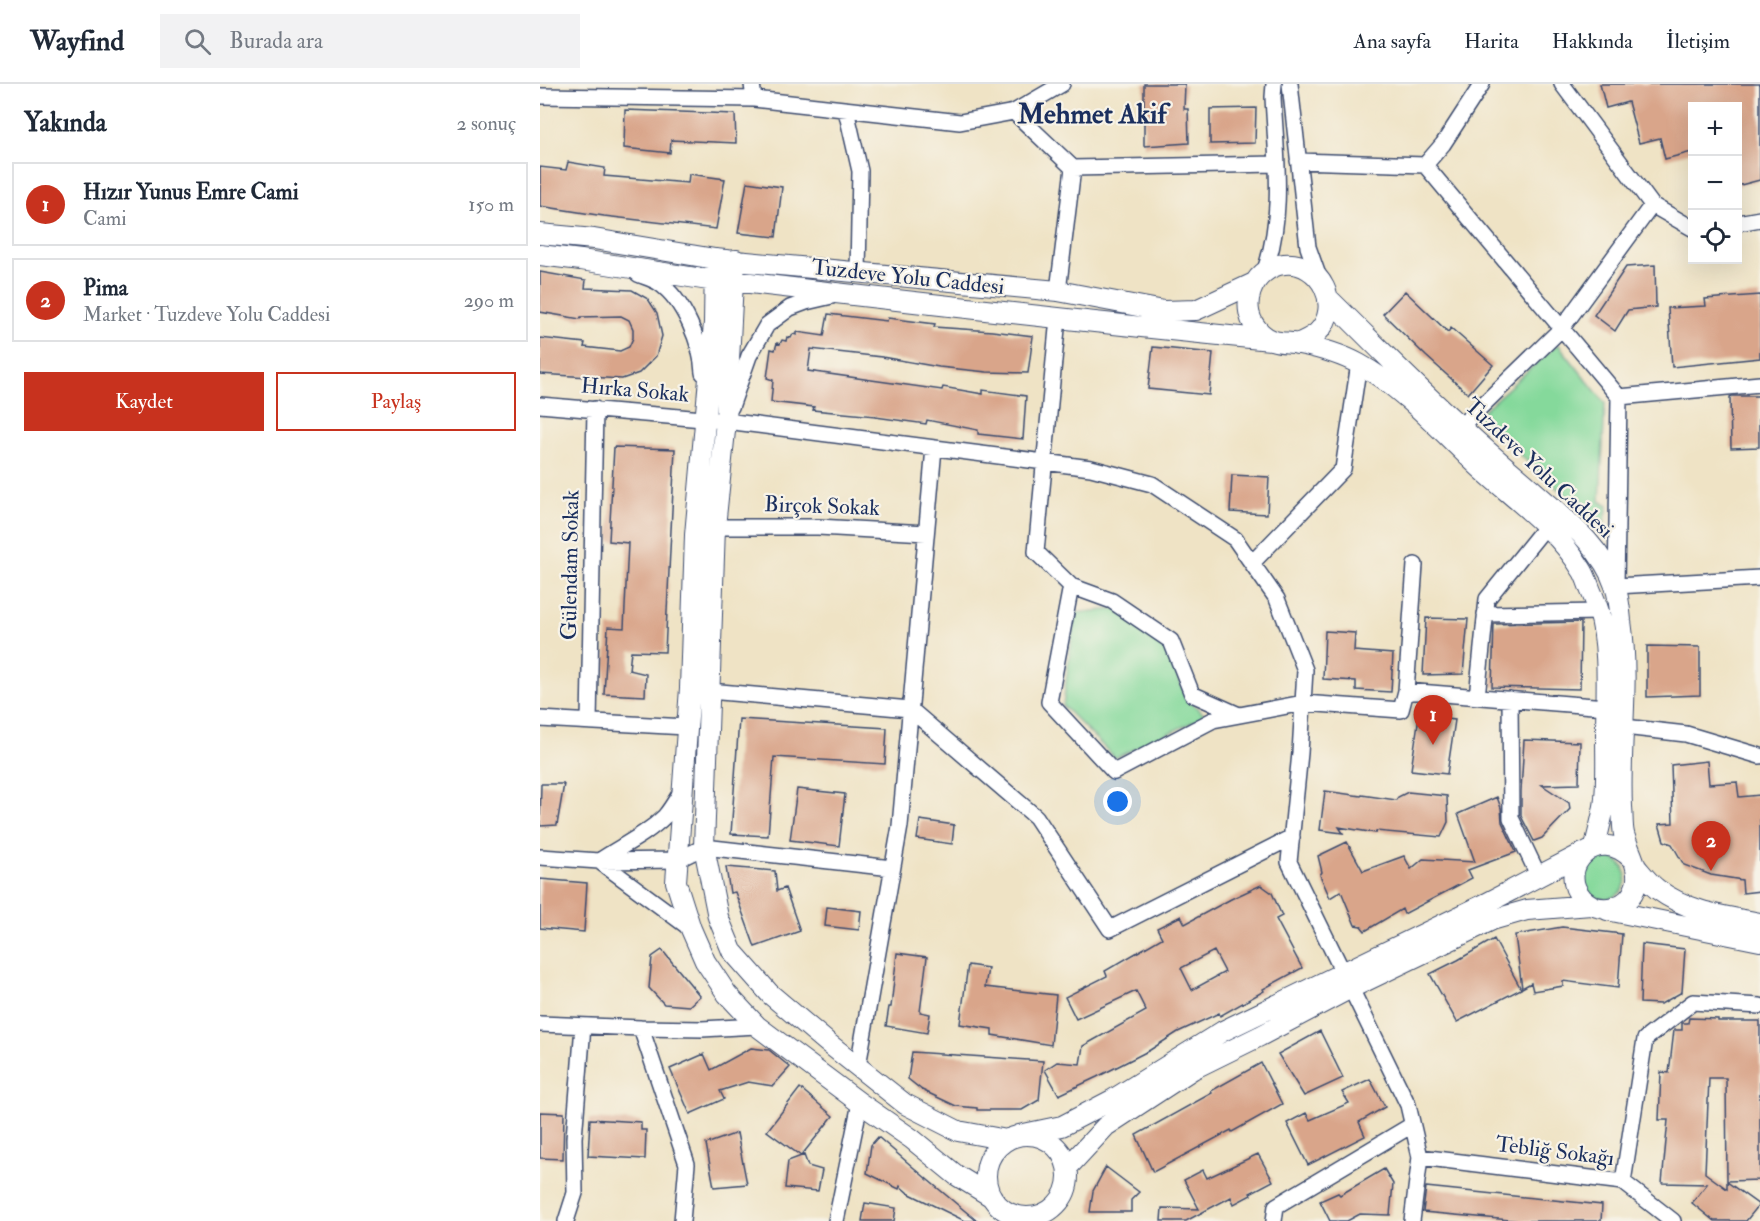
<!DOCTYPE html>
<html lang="tr">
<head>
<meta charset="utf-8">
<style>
	:root { --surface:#fff; --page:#f2f2f3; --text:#1f2937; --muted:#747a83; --line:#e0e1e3; --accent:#c8321e }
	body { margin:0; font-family:"IM FELL Double Pica",serif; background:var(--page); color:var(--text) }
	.controls { position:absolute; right:18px; top:18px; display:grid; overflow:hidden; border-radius:0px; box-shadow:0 6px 24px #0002 }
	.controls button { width:54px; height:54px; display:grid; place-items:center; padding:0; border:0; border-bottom:2px solid var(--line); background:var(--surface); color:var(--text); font:30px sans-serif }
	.you { position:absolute; left:578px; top:718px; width:21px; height:21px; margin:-15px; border:4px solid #fff; border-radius:50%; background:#1a73e8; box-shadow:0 0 0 9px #1a73e833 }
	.badge { display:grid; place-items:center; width:39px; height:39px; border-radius:50%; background:var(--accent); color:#fff; font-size:20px; font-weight:700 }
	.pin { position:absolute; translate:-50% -50px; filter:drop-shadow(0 2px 3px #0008) }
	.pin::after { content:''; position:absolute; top:32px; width:21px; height:18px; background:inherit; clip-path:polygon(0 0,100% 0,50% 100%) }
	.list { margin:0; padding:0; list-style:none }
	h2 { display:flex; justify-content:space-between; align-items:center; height:78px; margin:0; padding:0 24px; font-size:26px }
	h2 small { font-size:20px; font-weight:400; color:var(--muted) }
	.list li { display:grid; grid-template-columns:39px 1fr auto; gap:18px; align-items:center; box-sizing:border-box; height:84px; margin:0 12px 12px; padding:0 12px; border:2px solid var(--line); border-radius:0px }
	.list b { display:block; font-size:22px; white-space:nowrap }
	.list p { margin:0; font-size:20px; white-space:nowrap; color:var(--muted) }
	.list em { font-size:20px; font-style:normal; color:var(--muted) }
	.actions { display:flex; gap:12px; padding:18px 24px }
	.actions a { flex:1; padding:14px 0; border:2px solid var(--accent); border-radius:0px; text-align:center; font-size:21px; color:var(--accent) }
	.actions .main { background:var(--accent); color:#fff }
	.icon { flex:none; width:33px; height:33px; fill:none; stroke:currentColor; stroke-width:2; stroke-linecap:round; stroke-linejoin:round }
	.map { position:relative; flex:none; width:1220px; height:1137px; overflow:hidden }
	header { display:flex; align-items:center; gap:36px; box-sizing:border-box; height:84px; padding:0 30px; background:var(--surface); border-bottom:2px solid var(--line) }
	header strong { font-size:28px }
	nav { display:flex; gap:33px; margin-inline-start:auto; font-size:21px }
	.search { width:420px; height:54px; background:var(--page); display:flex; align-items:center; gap:15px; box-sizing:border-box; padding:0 21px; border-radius:0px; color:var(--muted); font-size:22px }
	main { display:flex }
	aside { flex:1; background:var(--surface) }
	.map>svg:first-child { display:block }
	.green { fill:#85d99b; stroke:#50847c; stroke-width:1.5 }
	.building { fill:#d9a58a; fill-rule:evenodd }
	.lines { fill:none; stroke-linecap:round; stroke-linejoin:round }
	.minor-casing { stroke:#3b4a6d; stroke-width:18 }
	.major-casing { stroke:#3b4a6d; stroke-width:22 }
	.minor { stroke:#fff; stroke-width:15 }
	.major { stroke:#fff; stroke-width:20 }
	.labels { text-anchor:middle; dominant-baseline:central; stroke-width:4.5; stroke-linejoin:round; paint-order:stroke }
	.street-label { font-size:22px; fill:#1b2f5e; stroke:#f7f3e8 }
	.district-label { font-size:28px; font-weight:bold; fill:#1b2f5e; stroke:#f7f3e8 }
</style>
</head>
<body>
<header>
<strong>Wayfind</strong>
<div class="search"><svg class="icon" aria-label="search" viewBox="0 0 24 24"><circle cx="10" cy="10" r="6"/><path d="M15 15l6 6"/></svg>Burada ara</div>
<nav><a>Ana sayfa</a><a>Harita</a><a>Hakkında</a><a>İletişim</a></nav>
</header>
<main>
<aside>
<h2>Yakında<small>2 sonuç</small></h2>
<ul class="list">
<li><span class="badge">1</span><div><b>Hızır Yunus Emre Cami</b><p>Cami</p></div><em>150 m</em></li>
<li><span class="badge">2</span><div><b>Pima</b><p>Market · Tuzdeve Yolu Caddesi</p></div><em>290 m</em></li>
</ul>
<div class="actions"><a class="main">Kaydet</a><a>Paylaş</a></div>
</aside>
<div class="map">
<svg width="1220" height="1137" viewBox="0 0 1220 1137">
	<rect width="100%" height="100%" fill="#f7f3e8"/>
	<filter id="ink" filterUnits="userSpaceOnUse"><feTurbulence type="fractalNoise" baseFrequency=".0167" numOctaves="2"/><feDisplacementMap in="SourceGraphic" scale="12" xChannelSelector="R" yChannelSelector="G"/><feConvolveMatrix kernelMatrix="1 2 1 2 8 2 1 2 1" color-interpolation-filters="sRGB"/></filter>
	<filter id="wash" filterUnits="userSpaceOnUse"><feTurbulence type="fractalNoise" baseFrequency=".008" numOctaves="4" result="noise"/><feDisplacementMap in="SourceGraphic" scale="24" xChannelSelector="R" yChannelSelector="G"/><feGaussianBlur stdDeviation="1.35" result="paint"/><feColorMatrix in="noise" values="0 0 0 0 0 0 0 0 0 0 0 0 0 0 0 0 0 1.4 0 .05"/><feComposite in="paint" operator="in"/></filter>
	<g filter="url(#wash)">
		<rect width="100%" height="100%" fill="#efe3c5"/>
		<path class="green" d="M1018 260 1065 319 1060 417 1068 422 1063 444 1059 442 937 332Z
			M576 525 628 564 646 614 666 632 575 674 523 622 535 529Z
			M1044 794a21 21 0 1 1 42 0a21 21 0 1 1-42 0Z"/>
		<g id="blocks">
			<path class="building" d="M604 0H645L644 25H648L649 59 604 62Z
				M1060 0H1220V96L1197 102V22H1152V68L1125 75 1120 54 1099 59 1088 18 1066 24Z
				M716 24 715 59 670 60V25Z
				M85 26 195 30 196 59 131 56 130 69 84 64Z
				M28 78 65 84 64 92 148 99 149 90 185 95 176 145 64 132 0 122V83L26 86Z
				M207 98 242 103 236 153 198 149Z
				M1115 181 1116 223 1088 226 1075 247 1054 231 1086 183Z
				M0 188 46 196 45 204 92 206 108 215 117 229 122 252 116 272 99 289 82 295 0 290V254L45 259 44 263 80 267 89 263 93 254V245L89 236 81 232 41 233 40 235 0 228Z
				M865 207 908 248 911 244 953 281 928 310 886 272 843 230Z
				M1220 211V274L1132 283 1128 224 1166 222 1165 215Z
				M288 230 347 237 348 234 395 240 394 243 452 247 493 252 488 289 447 288 399 283 342 273 271 265 268 287 402 306 403 303 443 310V306L486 312 483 355 438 350V346L387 336 386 340 335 333 336 332 273 326 274 323 231 318 233 296 227 294 231 265 235 266 237 259 240 260 242 256 246 257 247 253 251 254 253 250 257 251V248L284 252Z
				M613 263 673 269 669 311 608 305Z
				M1192 312H1219V363L1191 364 1190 313Z
				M74 363 135 365 125 568 91 567 89 586 106 590 105 612 64 610 68 543 84 544 88 459 69 457Z
				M692 391 729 393 727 430 690 428Z
				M886 534 928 535 923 590 883 591Z
				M1041 538 1040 605 952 603 954 540Z
				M785 547 815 549 814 567 853 570 851 608 816 606V597L783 595Z
				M1107 562 1160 563V611L1107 613Z
				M879 632 915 636 907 690 871 686Z
				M199 635 347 644 345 680 234 673 228 752 191 750Z
				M984 656 1040 658 1039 700 1002 701 1029 719 1030 725 1002 754 994 757 981 732V707Z
				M1167 677 1169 700 1197 698 1199 713 1220 711V807L1203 809 1202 796 1171 791 1144 781 1132 760 1124 757 1119 740 1133 739 1131 681Z
				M1 700H24L17 741 0 742Z
				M257 705 305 710 299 762 250 756Z
				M785 707 821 712 822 711 856 716 858 713 868 708 907 712 908 738 901 753 836 747V749L799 743 803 749 780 746Z
				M957 713 961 724 962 738 976 768 928 786 932 794 864 830 862 825 825 847 821 842 815 841 801 807 790 814 780 791 782 788 778 772 807 758 823 787 864 772 871 785 883 775 935 778 918 730Z
				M380 736 414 741 412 760 377 755Z
				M186 783 235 787 237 807 245 804 260 847 215 863 195 808 190 809Z
				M0 795 47 799 44 848 0 844Z
				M721 801 732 809 742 832 736 835 762 884 723 905 724 907 680 932 679 929 638 948 610 966 557 993 519 1011 505 986 517 978 540 980 543 962 606 927 596 907 536 935 525 913 567 892 565 887 622 854 617 844 641 832 645 840 691 815ZM674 867 685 888 652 906 641 884Z
				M287 823 321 827 319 846 285 842Z
				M1022 843 1082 850 1078 904 1023 897V902L993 907 991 899 982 904 975 851Z
				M954 855 981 905 917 938 890 890 918 876Z
				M1102 860 1145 865 1142 908 1121 920 1100 919Z
				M122 866 160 912 149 922 124 920 109 904 112 873Z
				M357 869 387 873 380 928 390 930 387 949 346 942 349 923H351Z
				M428 881 448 884 445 903 516 911 511 961 452 951V945L420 940Z
				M1149 934 1178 935V937H1220V1096L1187 1097 1186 994H1169L1165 1089 1187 1105V1098L1219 1121 1206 1137H1174L1152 1119 1167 1100 1122 1099 1128 1036H1119L1121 988 1129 989 1134 946H1142V939H1148Z
				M780 947 803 994 764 1012 738 970Z
				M211 964 229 966 250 983 233 1002 208 998 180 1007 184 1015 150 1030 130 985 164 970 171 986Z
				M372 968 503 977 499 1016 482 1026H437V1024L416 1022 382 1006 368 995Z
				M721 979 742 1020 692 1048 691 1046 613 1088 596 1051 672 1009 671 1007Z
				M830 995 845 1023 819 1038 825 1052 768 1081 747 1039 766 1029 770 1036 809 1019 802 1008Z
				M260 1004 293 1032 261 1072 227 1047Z
				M0 1028 24 1029 23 1075 0 1074Z
				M50 1035 101 1038V1046H106L105 1075 48 1072Z
				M197 1049 207 1100 174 1103 166 1060Z
				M338 1053 388 1096 437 1137H425L368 1109 360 1102 359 1105 327 1089 331 1061Z
				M718 1070 733 1097 710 1109 711 1111 694 1120 691 1113 646 1137H621L622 1124 659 1125 644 1096 663 1086 667 1094Z
				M264 1071 268 1082 282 1086 278 1107 245 1104 248 1077Z
				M566 1083 599 1108 591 1116V1128H550L553 1107Z
				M844 1085 853 1100 850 1131 820 1130 807 1137H790L780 1117 798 1109 800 1111Z
				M886 1103 1062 1121 1061 1137H981L883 1128Z
				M325 1119 356 1124 354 1137H322Z"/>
		</g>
	</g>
	<g filter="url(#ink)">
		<use href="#blocks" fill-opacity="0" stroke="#3b4a6d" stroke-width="1.5"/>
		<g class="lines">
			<g class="minor-casing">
				<path id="minor" d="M212 0 214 15 420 38 474 28 522 0
					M750 0 768 163 779 194
					M1022 0 1112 121 1152 144
					M0 12 214 15
					M306 26 320 87 318 188
					M474 28 533 84 736 80
					M758 77 885 81 1079 313 1076 502 1220 494
					M885 81 903 60 942 0
					M1198 139 1220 135
					M724 189C745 132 736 72 733 13L734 0
					M98 190C105 193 113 195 119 199 144 216 162 261 163 289
					M518 207 533 84
					M518 234 496 468 531 502 509 618 574 688 673 636 763 619 861 626 866 607 875 481
					M1079 313 1220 300
					M0 321 186 337 551 384 612 400 695 455 737 515 765 586 760 669 749 778 868 1021 880 1073 872 1137
					M191 323 209 272 227 241 250 224 266 218 292 212
					M920 343 1022 244 1112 121
					M175 443H278L386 449
					M712 479 803 385 819 279
					M531 502 572 517 631 557 652 610 699 631
					M945 530 1059 528
					M169 607 370 625 496 733 570 845 752 753
					M866 607 1066 623
					M937 613 947 515 1006 442
					M970 615 971 734 999 793
					M0 635 146 643
					M49 638 55 325
					M1084 643 1146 650 1220 672
					M141 708C136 716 131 725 125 732 106 751 81 762 59 777L151 845
					M0 773 59 777 137 776 164 763 352 784
					M0 940 101 944 162 945 217 942
					M101 944 147 1080 142 1137
					M318 982 360 742 394 364
					M880 1073 1083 1098 1133 1137
					M1083 1098 1105 955 1153 918 1220 922
					M26 1137 35 1109 34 1054 43 942
					M296 1137 320 1019
					M734 1137 736 1122 872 1041"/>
			</g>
			<g class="major-casing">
				<path id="major" d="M0 150 54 155 175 175 518 207 624 227 656 226 714 199
					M0 171 41 176 175 197H193C372 218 551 239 731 256
					M175 175 174 239 155 451 150 604 136 798 151 845 165 877 187 910 217 942 320 1019 372 1055 416 1091 452 1113
					M196 176 193 197 186 337 175 443 164 763 178 833 192 867 230 910 288 959 365 1020 418 1047 467 1056
					M789 215C833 258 876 303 922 344 946 367 972 388 997 410 1026 436 1062 463 1075 502 1079 513 1080 526 1081 537 1090 599 1079 661 1082 723 1083 731 1082 741 1084 750 1088 766 1101 784 1096 801 1090 825 1059 832 1042 814 1015 784 1058 739 1092 775
					M757 260C764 257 771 254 777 249 804 223 780 176 744 180 711 184 696 227 721 249 734 261 744 257 759 260 779 264 801 270 819 280 863 304 900 346 936 380 972 414 1016 443 1042 486 1046 492 1048 500 1051 507 1054 514 1057 521 1059 528 1070 563 1066 613 1066 650 1066 671 1067 693 1065 714 1064 730 1058 747 1055 763
					M1097 784C1103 791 1109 799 1117 805 1148 828 1183 832 1220 839
					M1067 826 1220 857
					M446 1092a41 41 0 1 1 82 0a41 41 0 1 1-82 0Z
					M479 1051 522 1042 572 1016 683 947 947 819 1043 769
					M528 1083 566 1042 653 985 720 952 811 904 952 836 987 826 1051 821"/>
			</g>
			<use href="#minor" class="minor"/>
			<use href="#major" class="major"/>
		</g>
	</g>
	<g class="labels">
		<g class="street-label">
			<text transform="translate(368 193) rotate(6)">Tuzdeve Yolu Caddesi</text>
			<text transform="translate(95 306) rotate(5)">Hırka Sokak</text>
			<text transform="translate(999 384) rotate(43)">Tuzdeve Yolu Caddesi</text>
			<text transform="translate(282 422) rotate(2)">Birçok Sokak</text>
			<text transform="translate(30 481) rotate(-89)">Gülendam Sokak</text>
			<text transform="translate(1015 1067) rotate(7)">Tebliğ Sokağı</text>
		</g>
		<g class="district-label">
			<text x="552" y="30">Mehmet Akif</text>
		</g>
	</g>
</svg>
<div class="controls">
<button>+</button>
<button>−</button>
<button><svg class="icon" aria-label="locate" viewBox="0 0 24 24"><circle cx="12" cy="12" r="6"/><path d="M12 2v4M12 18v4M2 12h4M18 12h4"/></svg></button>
</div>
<div class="you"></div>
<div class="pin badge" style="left:893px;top:661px">1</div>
<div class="pin badge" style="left:1171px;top:787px">2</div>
</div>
</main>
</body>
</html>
